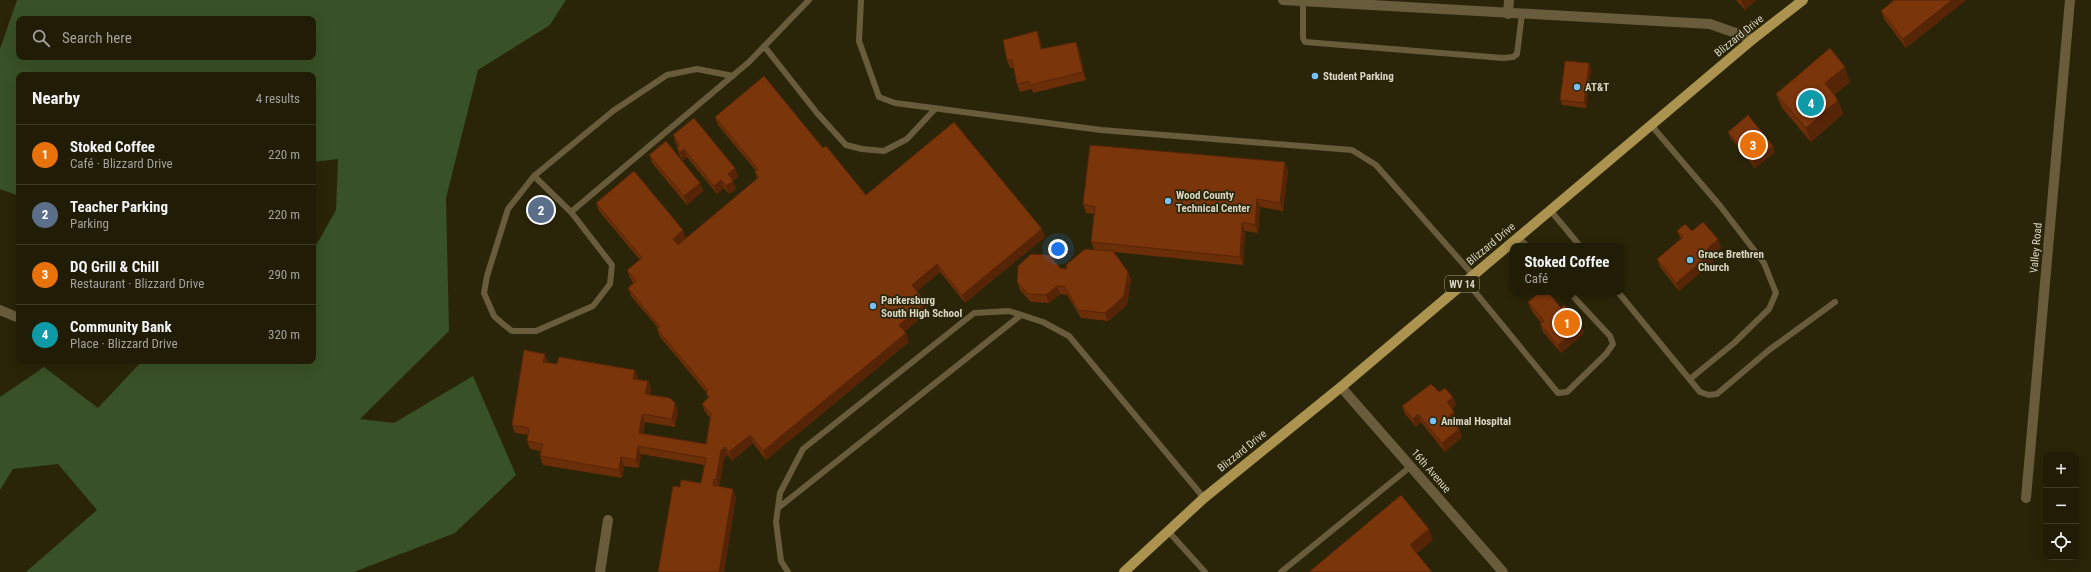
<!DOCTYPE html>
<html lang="en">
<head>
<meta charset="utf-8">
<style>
	:root { --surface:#201c06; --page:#2d2914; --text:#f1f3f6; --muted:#a2a19b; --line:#3d3a28; --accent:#76c0f7 }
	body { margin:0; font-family:"Roboto Condensed",sans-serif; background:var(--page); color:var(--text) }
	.controls { position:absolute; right:12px; bottom:12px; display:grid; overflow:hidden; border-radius:8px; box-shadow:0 4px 16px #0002 }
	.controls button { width:36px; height:36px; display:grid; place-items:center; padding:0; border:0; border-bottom:1px solid var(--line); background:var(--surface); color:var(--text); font:20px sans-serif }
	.you { position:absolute; left:1058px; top:249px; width:14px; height:14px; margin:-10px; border:3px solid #fff; border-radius:50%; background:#1a73e8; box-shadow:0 0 0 6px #1a73e833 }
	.badge { display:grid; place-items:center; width:26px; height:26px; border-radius:50%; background:var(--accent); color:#fff; font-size:13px; font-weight:700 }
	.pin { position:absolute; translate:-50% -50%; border:2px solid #fff; box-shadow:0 1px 4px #0006 }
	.popup { position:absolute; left:1510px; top:243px; width:114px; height:52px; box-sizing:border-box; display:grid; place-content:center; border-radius:8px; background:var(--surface); filter:drop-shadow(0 1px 3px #0005); font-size:13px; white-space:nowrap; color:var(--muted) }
	.popup b { font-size:15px; color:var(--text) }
	.popup::after { content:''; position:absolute; left:50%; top:100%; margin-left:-8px; border:8px solid transparent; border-top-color:var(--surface) }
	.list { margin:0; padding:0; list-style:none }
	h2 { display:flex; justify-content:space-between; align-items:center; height:52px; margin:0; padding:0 16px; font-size:17px }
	h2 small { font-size:13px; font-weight:400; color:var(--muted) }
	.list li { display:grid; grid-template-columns:26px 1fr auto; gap:12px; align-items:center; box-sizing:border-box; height:60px; padding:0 16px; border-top:1px solid var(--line) }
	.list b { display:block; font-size:15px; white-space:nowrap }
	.list p { margin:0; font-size:13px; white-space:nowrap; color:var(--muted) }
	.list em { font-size:13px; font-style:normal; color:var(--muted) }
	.icon { flex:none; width:22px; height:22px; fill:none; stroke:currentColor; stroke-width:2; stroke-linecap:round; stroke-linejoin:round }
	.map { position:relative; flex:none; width:2091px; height:572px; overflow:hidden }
	.search { position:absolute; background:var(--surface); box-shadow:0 4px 16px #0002; left:16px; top:16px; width:300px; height:44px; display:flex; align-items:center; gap:10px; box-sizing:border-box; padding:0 14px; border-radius:8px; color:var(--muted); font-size:15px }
	.panel { position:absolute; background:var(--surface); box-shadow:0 4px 16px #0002; left:16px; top:72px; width:300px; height:292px; border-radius:8px }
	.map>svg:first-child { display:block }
	.green { fill:#395126; fill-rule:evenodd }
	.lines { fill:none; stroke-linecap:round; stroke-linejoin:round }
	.service { stroke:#685c3d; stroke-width:6 }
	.minor { stroke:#685c3d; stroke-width:10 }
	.primary { stroke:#ac934f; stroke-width:10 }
	.wall { fill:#6a2e09 }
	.shaded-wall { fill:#562508 }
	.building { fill:#7b350b; stroke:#562508 }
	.poi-dot { fill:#76c0f7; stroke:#2a2508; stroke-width:1.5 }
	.labels { text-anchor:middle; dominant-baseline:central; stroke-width:3.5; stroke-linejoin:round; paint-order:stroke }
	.shield { fill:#2a2508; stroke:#a4a08c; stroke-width:1 }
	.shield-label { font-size:10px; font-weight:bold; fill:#d8d5c5 }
	.street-label { font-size:11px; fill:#d8d5c5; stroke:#2a2508 }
	.poi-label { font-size:11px; font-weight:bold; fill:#d8d5c5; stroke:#2a2508; text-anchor:start }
</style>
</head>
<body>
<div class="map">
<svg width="2091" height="572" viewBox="0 0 2091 572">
	<rect width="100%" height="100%" fill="#2a2508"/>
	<path class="green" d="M17 0H566L550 25 478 70 446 198 449 331 360 419 394 423 473 376 516 475 455 533 354 572H26L97 510 58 464 13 469 0 490V397L44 367 98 408 142 361H313V251L336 210 338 159 313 162V75H19V196L0 189V49ZM19 19H313V57H19Z"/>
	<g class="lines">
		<path class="service" d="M861 0 859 41 879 97 895 103 1101 130 1352 150 1376 165 1473 275
			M1303 1V38L1305 42 1503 58 1513 57 1517 54 1522 14
			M764 46 817 113 846 145 862 149 884 151 907 139 935 109
			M733 76 697 69 667 75 613 111 534 176 508 209 487 276 484 293 494 316 503 324 512 331H536L593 306 610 284 612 265 571 212 749 62 809 0
			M1651 125 1721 207 1764 263 1776 293 1769 309 1734 343 1690 379
			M534 176 571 212
			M1550 210 1580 246
			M1518 237 1527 246
			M1466 281 1558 393 1567 392 1606 354 1613 344 1610 336 1569 292
			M1618 292 1700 392 1709 395 1717 394 1769 350 1835 302
			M778 508 1021 315
			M1168 531 1205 572
			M788 572 781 561 776 522 780 493 803 449 974 313 1009 311 1043 322 1069 336 1204 498
			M1281 572 1410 467"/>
		<path class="minor" d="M1283 0 1710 24 1753 39
			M1508 14 1509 0
			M0 310 19 318
			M1341 387 1503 572
			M2026 498 2070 0
			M600 572 608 520"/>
		<path class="primary" d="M1124 572 1204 498 1341 387 1753 39 1803 0"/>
	</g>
	<path class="wall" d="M1736 0H1756L1745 10Z
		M1894 0H1966L1906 48 1884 19 1881 11Z
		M1037 31 1042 49 1079 50 1086 80 1033 93 1032 89 1020 92 1017 84 1014 68H1010L1007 60Z
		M1589 63 1591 69 1586 108 1562 105 1560 100Z
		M1850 82 1834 95 1838 100 1843 114 1811 142 1782 108 1776 94Z
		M715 117 823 148 866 195 1045 237 965 303 940 272 917 291 929 311 904 332 906 333 909 342 766 460 753 443 732 461 728 455 724 458 719 486 736 497 724 572H658L680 487 701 483 704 465 641 454 639 468 624 466 622 478 543 465 540 456 541 451 530 449 527 441 528 435 515 433 512 425 548 362V363L638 378 637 379 648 381 651 389 650 395 675 403 678 411 675 427 645 422 643 434 706 444 710 418 705 412 702 404 708 399 706 392 660 337 657 329 658 328 631 296 628 288 633 283 630 278 627 270 640 260 599 211 596 203 686 238 757 179 755 172 756 171 718 125Z
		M1728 132 1775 152 1755 168 1730 137Z
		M673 135 735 168 738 177 733 181 736 189 729 194 724 188 717 194 687 157 683 160 680 156 677 148 678 147 676 144Z
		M649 155 700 183 703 191 687 205 652 163Z
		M1288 170 1283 211 1260 207 1258 233 1245 231 1243 265 1114 252 1128 272 1131 280 1127 305 1108 321 1081 318 1067 295 1060 294 1049 303 1031 302 1020 290 1017 282 1060 268 1067 269 1094 249 1091 242 1094 214 1086 213 1083 204Z
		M1677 231H1692L1718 239 1721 248 1711 256 1713 262 1679 291 1660 267 1657 259 1681 239Z
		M1528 302 1561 308 1581 325 1584 333 1561 353 1543 332 1540 324 1541 323 1531 310Z
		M1439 392 1453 397 1456 405 1452 409 1454 412 1457 420 1454 422 1459 429 1462 437 1445 452 1421 422 1416 427 1405 414 1402 406Z"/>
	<path class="shaded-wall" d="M1741 0H1756L1745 10Z
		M1952 0H1966L1906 48 1903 39Z
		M1037 31 1040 39 1044 57 1041 49Z
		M1076 42 1079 50 1086 80 1083 72Z
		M1589 63 1591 69 1586 108 1584 103Z
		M1845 67 1850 82 1830 98 1825 83Z
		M1838 100 1843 114 1811 142 1806 128Z
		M1773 146 1775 152 1755 168 1753 162Z
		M684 149 687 157 683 160 680 152Z
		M1285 162 1288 170 1283 211 1280 203Z
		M735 168 738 177 733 181 736 189 729 194 726 186 728 174Z
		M721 180 724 188 717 194 714 186Z
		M700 183 703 191 687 205 684 196Z
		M1257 199 1260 207 1258 233 1255 225Z
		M1242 222 1245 231 1243 265 1240 257Z
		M1042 229 1045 237 965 303 962 295Z
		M683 230 686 238 676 247 673 239Z
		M1718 239 1721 248 1711 256 1713 262 1679 291 1676 283 1707 249Z
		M937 264 940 272 915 293 912 285Z
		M1128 272 1131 280 1127 305 1108 321 1105 313Z
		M1057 286 1060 294 1049 303 1046 295Z
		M926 303 929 311 902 334 899 325Z
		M1581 325 1584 333 1561 353 1558 345Z
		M906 333 909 342 766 460 763 451Z
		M545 354 548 362 546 370 543 362Z
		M635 370 638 378 636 387 633 379Z
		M648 381 651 389 648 402 645 394Z
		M1453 397 1456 405 1450 410 1447 402Z
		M675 403 678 411 675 427 672 419Z
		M1454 412 1457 420 1452 424 1449 416Z
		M642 414 645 422 642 441 639 433Z
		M1418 414 1421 422 1416 427 1413 419Z
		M1459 429 1462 437 1445 452 1442 443Z
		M750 435 753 443 732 461 729 452Z
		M638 446 641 454 639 468 636 460Z
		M725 447 728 455 724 458 719 488 716 480 721 450Z
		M621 457 624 466 622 478 619 470Z
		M714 479 717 487 713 485Z
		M733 489 736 497 724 572H719Z
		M1429 529 1433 540 1414 556 1410 545Z"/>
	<path class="building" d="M1894 0H1952L1903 39 1881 11Z
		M1037 31 1041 49 1076 42 1083 72 1030 85 1029 81 1017 84 1012 60H1007L1003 40Z
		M1830 48 1845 67 1825 83 1838 100 1806 128 1776 94Z
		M1565 61 1589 63 1584 103 1560 100Z
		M764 76 823 148 826 146 866 195 954 122 1042 229 962 295 937 264 912 285 926 303 899 325 906 333 763 451 750 435 729 452 725 447 721 450 716 480 714 479 713 485 733 489 719 572H658L673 486 680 487 681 480 701 483 706 458 638 446 636 460 621 457 619 470 540 456 543 444 527 441 529 428 512 425 524 350 545 354 543 362 557 364 559 357 635 370 633 379 648 381 645 394 670 398 675 403 672 419 642 414 639 433 706 444 711 414 702 404 709 397 706 393 708 390 657 329 660 327 628 288 636 281 627 270 642 258 596 203 634 171 683 230 673 239 678 245 759 177 755 172 758 169 715 117Z
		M1748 115 1773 146 1753 162 1728 132Z
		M694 118 735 168 728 174 733 181 726 186 721 180 714 186 684 149 680 152 677 148 680 145 673 135Z
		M666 141 700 183 684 196 649 155Z
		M1090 145 1285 162 1280 203 1257 199 1255 225 1242 222 1240 257 1091 242 1095 207 1083 204Z
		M1703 222 1718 239 1707 249 1710 254 1676 283 1657 259 1683 237 1677 231 1685 224 1692 231Z
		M1085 249 1113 251 1128 272 1124 296 1105 313 1078 310 1064 286H1057L1046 295 1028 294 1017 282 1018 266 1031 254 1050 255 1060 268 1067 269 1066 265Z
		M1540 292H1548L1561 308 1564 305 1581 325 1558 345 1540 324 1544 321 1528 302Z
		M1431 384 1439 392 1445 388 1453 397 1447 402 1454 412 1449 416 1459 429 1442 443 1418 414 1413 419 1402 406Z
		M1401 495 1429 529 1410 545 1432 572H1309Z"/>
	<g class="poi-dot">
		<circle cx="1315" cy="76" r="4"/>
		<circle cx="1577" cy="87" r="4"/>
		<circle cx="1168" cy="201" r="4"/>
		<circle cx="1690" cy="260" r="4"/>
		<circle cx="873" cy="306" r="4"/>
		<circle cx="1433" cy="421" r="4"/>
	</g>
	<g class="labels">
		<rect class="shield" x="1445" y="276" width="34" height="16" rx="3"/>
		<g class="shield-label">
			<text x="1462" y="284">WV 14</text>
		</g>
		<g class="street-label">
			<text transform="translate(1739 36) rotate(-39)">Blizzard Drive</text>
			<text transform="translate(1491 244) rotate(-40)">Blizzard Drive</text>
			<text transform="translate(2036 248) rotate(-85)">Valley Road</text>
			<text transform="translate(1242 451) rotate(-39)">Blizzard Drive</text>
			<text transform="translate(1431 471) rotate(49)">16th Avenue</text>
		</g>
		<g class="poi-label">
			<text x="1323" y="76">Student Parking</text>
			<text x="1585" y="87">AT&amp;T</text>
			<text x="1176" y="195">Wood County<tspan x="1176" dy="13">Technical Center</tspan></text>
			<text x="1698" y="254">Grace Brethren<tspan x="1698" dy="13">Church</tspan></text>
			<text x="881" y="300">Parkersburg<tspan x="881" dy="13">South High School</tspan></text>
			<text x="1441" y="421">Animal Hospital</text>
		</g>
	</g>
</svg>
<div class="controls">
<button>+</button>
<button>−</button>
<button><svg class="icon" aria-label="locate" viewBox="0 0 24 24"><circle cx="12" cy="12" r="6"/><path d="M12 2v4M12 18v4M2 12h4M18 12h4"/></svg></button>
</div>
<div class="you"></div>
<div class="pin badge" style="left:1567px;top:323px;background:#e8710a">1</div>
<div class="popup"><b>Stoked Coffee</b>Café</div>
<div class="pin badge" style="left:541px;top:210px;background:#5c6f8a">2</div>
<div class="pin badge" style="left:1753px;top:145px;background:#e8710a">3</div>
<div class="pin badge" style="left:1811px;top:103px;background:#0f9aa8">4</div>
<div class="search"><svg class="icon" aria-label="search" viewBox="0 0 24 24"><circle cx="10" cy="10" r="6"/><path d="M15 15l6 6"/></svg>Search here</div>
<section class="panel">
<h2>Nearby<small>4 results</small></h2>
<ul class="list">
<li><span class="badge" style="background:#e8710a">1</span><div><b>Stoked Coffee</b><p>Café · Blizzard Drive</p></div><em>220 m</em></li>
<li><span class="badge" style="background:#5c6f8a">2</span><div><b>Teacher Parking</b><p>Parking</p></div><em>220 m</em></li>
<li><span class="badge" style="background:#e8710a">3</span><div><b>DQ Grill &amp; Chill</b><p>Restaurant · Blizzard Drive</p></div><em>290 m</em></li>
<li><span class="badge" style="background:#0f9aa8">4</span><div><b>Community Bank</b><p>Place · Blizzard Drive</p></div><em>320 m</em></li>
</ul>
</section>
</div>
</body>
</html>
